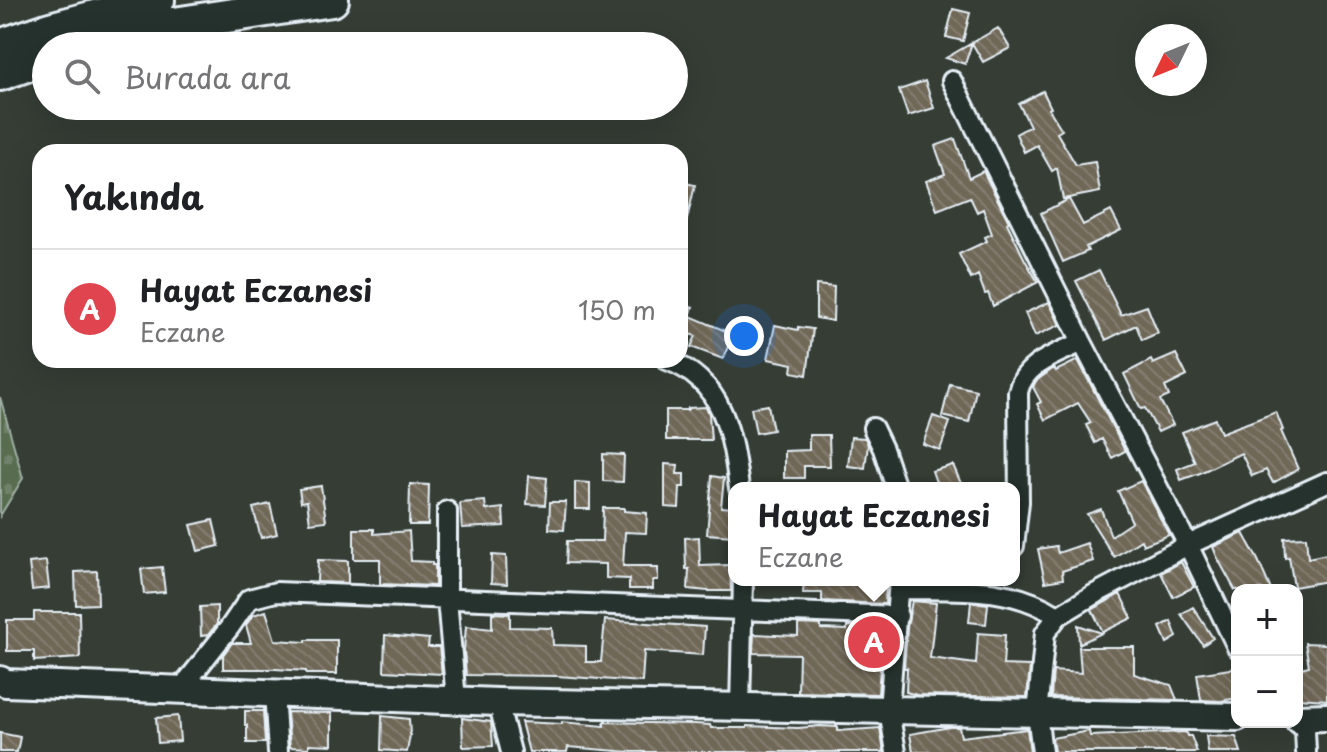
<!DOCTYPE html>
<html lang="tr">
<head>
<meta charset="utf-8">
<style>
	:root { --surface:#fff; --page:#f2f2f2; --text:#202124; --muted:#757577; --line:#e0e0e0; --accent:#1a73e8 }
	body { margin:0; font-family:"Playpen Sans",sans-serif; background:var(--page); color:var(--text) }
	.controls { position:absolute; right:24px; bottom:24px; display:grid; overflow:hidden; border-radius:16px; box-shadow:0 8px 32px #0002 }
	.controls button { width:72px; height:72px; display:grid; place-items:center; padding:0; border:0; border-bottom:2px solid var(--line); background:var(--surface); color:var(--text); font:40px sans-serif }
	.compass { position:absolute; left:1135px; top:24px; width:72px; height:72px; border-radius:50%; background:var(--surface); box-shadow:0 8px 32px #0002; rotate:227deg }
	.you { position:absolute; left:744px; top:336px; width:28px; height:28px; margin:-20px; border:6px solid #fff; border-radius:50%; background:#1a73e8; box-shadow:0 0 0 12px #1a73e833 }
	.badge { display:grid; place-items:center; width:52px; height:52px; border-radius:50%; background:var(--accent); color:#fff; font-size:26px; font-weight:700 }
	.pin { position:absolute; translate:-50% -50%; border:4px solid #fff; box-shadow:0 2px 8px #0006 }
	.popup { position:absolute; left:728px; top:482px; width:292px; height:104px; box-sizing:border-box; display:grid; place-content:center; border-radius:16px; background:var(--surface); filter:drop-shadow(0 2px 6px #0005); font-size:26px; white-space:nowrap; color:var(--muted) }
	.popup b { font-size:30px; color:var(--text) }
	.popup::after { content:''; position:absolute; left:50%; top:100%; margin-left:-16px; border:16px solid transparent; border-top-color:var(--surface) }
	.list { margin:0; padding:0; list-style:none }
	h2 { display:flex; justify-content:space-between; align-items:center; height:104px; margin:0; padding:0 32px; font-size:34px }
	h2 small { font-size:26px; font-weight:400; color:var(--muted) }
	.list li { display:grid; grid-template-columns:52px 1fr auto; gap:24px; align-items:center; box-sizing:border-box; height:120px; padding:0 32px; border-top:2px solid var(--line) }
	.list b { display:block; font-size:30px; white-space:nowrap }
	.list p { margin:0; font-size:26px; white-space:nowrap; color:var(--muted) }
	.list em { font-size:26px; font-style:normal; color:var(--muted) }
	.icon { flex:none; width:44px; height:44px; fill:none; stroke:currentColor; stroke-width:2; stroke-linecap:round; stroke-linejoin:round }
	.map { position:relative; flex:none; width:1327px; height:752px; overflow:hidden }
	.search { position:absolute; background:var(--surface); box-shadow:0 8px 32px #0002; left:32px; top:32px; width:656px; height:88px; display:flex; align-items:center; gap:20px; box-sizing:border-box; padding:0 28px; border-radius:44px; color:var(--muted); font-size:30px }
	.panel { position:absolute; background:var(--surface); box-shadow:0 8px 32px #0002; left:32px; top:144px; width:656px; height:224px; border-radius:24px }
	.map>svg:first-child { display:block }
	.cemetery { fill:url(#cemetery-stones); stroke:#a0afa4; stroke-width:2 }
	.building { fill:url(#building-back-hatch); stroke:#e8f1f8; stroke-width:2 }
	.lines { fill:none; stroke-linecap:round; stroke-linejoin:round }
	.street-casing { stroke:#e8f1f8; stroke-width:24 }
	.secondary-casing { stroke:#e8f1f8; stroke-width:32 }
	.highway-casing { stroke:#e8f1f8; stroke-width:38 }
	.street { stroke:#26332d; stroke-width:18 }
	.secondary { stroke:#26332d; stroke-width:26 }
	.highway { stroke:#26332d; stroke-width:32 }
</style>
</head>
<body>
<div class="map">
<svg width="1327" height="752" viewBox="0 0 1327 752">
	<defs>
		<pattern id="cemetery-stones" width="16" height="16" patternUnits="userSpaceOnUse" patternTransform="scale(2)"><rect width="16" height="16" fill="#586d50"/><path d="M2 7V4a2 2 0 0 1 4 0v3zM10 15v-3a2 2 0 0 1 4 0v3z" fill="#70826a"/></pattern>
		<pattern id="building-back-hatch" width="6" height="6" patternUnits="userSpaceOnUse" patternTransform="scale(2)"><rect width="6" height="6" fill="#6f6757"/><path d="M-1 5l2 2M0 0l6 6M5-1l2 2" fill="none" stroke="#847d70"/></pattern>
	</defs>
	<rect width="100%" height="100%" fill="#353d35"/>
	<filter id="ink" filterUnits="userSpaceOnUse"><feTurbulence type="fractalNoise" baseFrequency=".0125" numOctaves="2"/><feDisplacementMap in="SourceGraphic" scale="16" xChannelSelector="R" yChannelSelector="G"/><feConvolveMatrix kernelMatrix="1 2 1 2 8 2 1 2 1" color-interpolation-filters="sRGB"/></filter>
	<g filter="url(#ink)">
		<path class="cemetery" d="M0 397 23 478 0 516Z"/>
		<path class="building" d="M953 9 970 13 963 41 946 37Z
			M998 28 1010 48 983 62 972 43 965 64 946 58Z
			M925 81 934 108 908 116 899 90Z
			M1043 91 1051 108 1049 109 1062 130 1057 133 1076 165 1095 162 1100 192 1063 199 1057 168 1052 171 1037 145 1024 152 1016 134 1030 126 1019 104Z
			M955 139 969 178 983 171 1009 222 1007 223 1025 260 1038 282 993 306 988 293 985 294 978 275 971 279 959 254 987 241 985 237 992 234 983 209 977 212 970 197 937 210 926 181 945 174 935 146Z
			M680 182 695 185 685 228 680 227Z
			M1069 199 1083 225 1111 211 1121 230 1086 247 1088 251 1063 262 1041 213Z
			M1099 270 1121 315 1147 306 1158 333 1142 340 1136 325 1106 340 1076 281Z
			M816 285 834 287 833 321 816 318Z
			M1049 302 1060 325 1035 336 1025 313Z
			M680 303 693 307 690 316 733 334 723 359 691 347 696 336 685 333 683 340H680Z
			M775 325 798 330V327L813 329 807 375 792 372 793 364 768 359Z
			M1176 354 1187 376 1165 387 1169 396 1160 400 1173 425 1158 432 1145 408 1141 409 1124 374 1151 360 1153 364Z
			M1078 360 1125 451 1112 458 1102 439 1095 443 1086 425 1091 423 1078 403 1045 420 1037 404 1041 402 1033 387 1036 381 1054 368 1056 371Z
			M950 384 976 390 969 422 942 416Z
			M768 405 773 430 756 433 751 408Z
			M706 407 709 414 711 440H666V410H688V408Z
			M1276 412 1283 430 1281 431 1298 469 1273 483 1266 470 1252 476 1241 453 1200 473 1181 480 1177 469 1195 462 1182 432 1215 419 1221 433Z
			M933 416 950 422 940 450 923 444Z
			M809 435H829L830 466H804V478H784V451L809 450Z
			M851 437 865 438 868 445 865 468 848 466Z
			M603 454 624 455 623 482 603 481Z
			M665 464 678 465 677 474H684V487H680L679 508 665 507Z
			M953 465 963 488H938L932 471Z
			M529 476 547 478 545 505 527 504Z
			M712 476 724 478 721 507 734 508 732 536 707 534Z
			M1141 481 1169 535 1143 545 1141 540 1114 557 1087 514 1101 509 1111 536 1132 522 1118 491Z
			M575 482 590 483V509H575Z
			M410 484 429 485 428 525H409Z
			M321 486 326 521 310 523 307 501 301 502 299 489Z
			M485 501 486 510 503 508 504 526 462 528 460 503Z
			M550 502H566L564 530 549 529Z
			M270 504 277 534 261 538 253 508Z
			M603 508H624V511L647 513 646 533 625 532 623 566H651V568H658V580H653V589H629V579L606 578V564L566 563 567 541H602Z
			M213 520 219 546 198 551 191 525Z
			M354 529H374V534L409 531 411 561 432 562V565H435V586L380 584V559H354Z
			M1243 533 1258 560 1271 590H1235L1218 559 1213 547Z
			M699 537 700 566 730 565 731 591H708L688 589 689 569H686L685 538Z
			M1306 537 1308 558 1327 554V581L1294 587 1289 557 1285 558 1284 538Z
			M1087 543 1093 561 1062 571 1063 579 1045 582 1038 549 1056 546 1058 553Z
			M492 555 506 556 507 584 491 583Z
			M318 560 348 561V583L317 582Z
			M46 561 49 588 32 590 29 563Z
			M1181 562 1194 587 1173 597 1161 573Z
			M162 567 165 592 144 594 141 569Z
			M97 571 98 604 76 605 75 572Z
			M804 580H886L885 604 822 601V593H803Z
			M1120 594 1132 618 1103 632 1092 610Z
			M912 601 936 603 930 658 976 664 978 633 1005 635 1003 665 1030 666 1027 697 917 695 906 692 907 668H904L907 627Z
			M971 602 988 604 986 624 969 622Z
			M217 606V624L208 635 201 636 200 607Z
			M1193 607 1213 638 1203 645 1181 614Z
			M266 611 275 640 306 642V640H337V674H306V671L275 669H223V655L232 643H251L246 625 253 615Z
			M34 612H79L80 658 34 661V651H7V620H34Z
			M492 613 510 614V627L552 628 553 645 586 646V662H601L605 620 705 627 703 655 644 651 642 682 557 676 466 675 464 650 466 626 492 629Z
			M1171 621 1177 637 1167 643 1160 627Z
			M798 624 821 625V629L847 630V626L883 627 878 694 798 692 799 654 753 653 754 634 798 636Z
			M1078 625 1102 633 1079 644Z
			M385 635 429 639 428 647H439L442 674 384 671Z
			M1305 643 1327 644V700L1297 698V669L1309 666Z
			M1079 647H1134V674L1171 685 1177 700 1051 697 1053 671 1081 673Z
			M1237 668V698L1221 701 1201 700 1197 674Z
			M245 711H263L265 743H247V725H245Z
			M287 712 332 713V745L309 744V748L290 747Z
			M178 716 180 741 158 743 156 718Z
			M382 716 409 719 410 735 407 752 381 750Z
			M462 718 491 722 493 746 463 747Z
			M521 722 562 724V722L604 726V722L695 724 710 725 711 728H747V726L798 728 820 726 838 727V731L880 728 884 752H630L568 747 567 752H529Z
			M950 727H959L961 737 1027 729 1030 752H913L910 734Z
			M1089 731 1090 736 1186 732 1187 736H1191L1197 752H1054L1052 738Z
			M0 733 20 737 17 752H0Z
			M1206 736 1236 737 1241 752H1208Z"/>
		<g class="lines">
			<g class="street-casing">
				<path id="street" d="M952 81 1082 342 1188 545 1237 647
					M667 360C724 381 732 434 739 488
					M873 428 883 449 896 488
					M447 511V599L456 700
					M1014 546 1019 502 1018 392C1024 363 1058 354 1082 342
					M899 589C954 590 1009 584 1058 616
					M180 690 230 627 249 599 276 592 898 616
					M274 693 278 752
					M498 702 511 752
					M740 707 743 580
					M1297 722 1305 730 1306 752
					M896 752 889 710 899 580
					M1042 752 1037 714 1045 633 1058 616 1093 595 1188 545 1327 482"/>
			</g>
			<g class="secondary-casing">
				<path id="secondary" d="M0 680 6 683 498 702 1237 717
					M1297 718 1327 717"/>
			</g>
			<g class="highway-casing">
				<path id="highway" d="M0 46 50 29 158 0
					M86 46 148 28 332 0
					M0 74 46 58"/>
			</g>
			<use href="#street" class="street"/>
			<use href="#secondary" class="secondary"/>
			<use href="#highway" class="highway"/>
		</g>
	</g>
</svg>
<div class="controls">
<button>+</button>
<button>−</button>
</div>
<svg class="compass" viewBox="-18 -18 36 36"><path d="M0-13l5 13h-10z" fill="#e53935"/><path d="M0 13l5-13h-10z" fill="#757577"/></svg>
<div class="you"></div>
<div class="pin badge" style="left:874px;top:642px;background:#e0444e">A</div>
<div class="popup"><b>Hayat Eczanesi</b>Eczane</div>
<div class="search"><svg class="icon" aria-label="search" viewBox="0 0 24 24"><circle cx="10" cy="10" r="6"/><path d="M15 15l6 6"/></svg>Burada ara</div>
<section class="panel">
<h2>Yakında<small></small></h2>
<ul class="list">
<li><span class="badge" style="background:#e0444e">A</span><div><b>Hayat Eczanesi</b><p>Eczane</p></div><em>150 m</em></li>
</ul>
</section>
</div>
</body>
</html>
